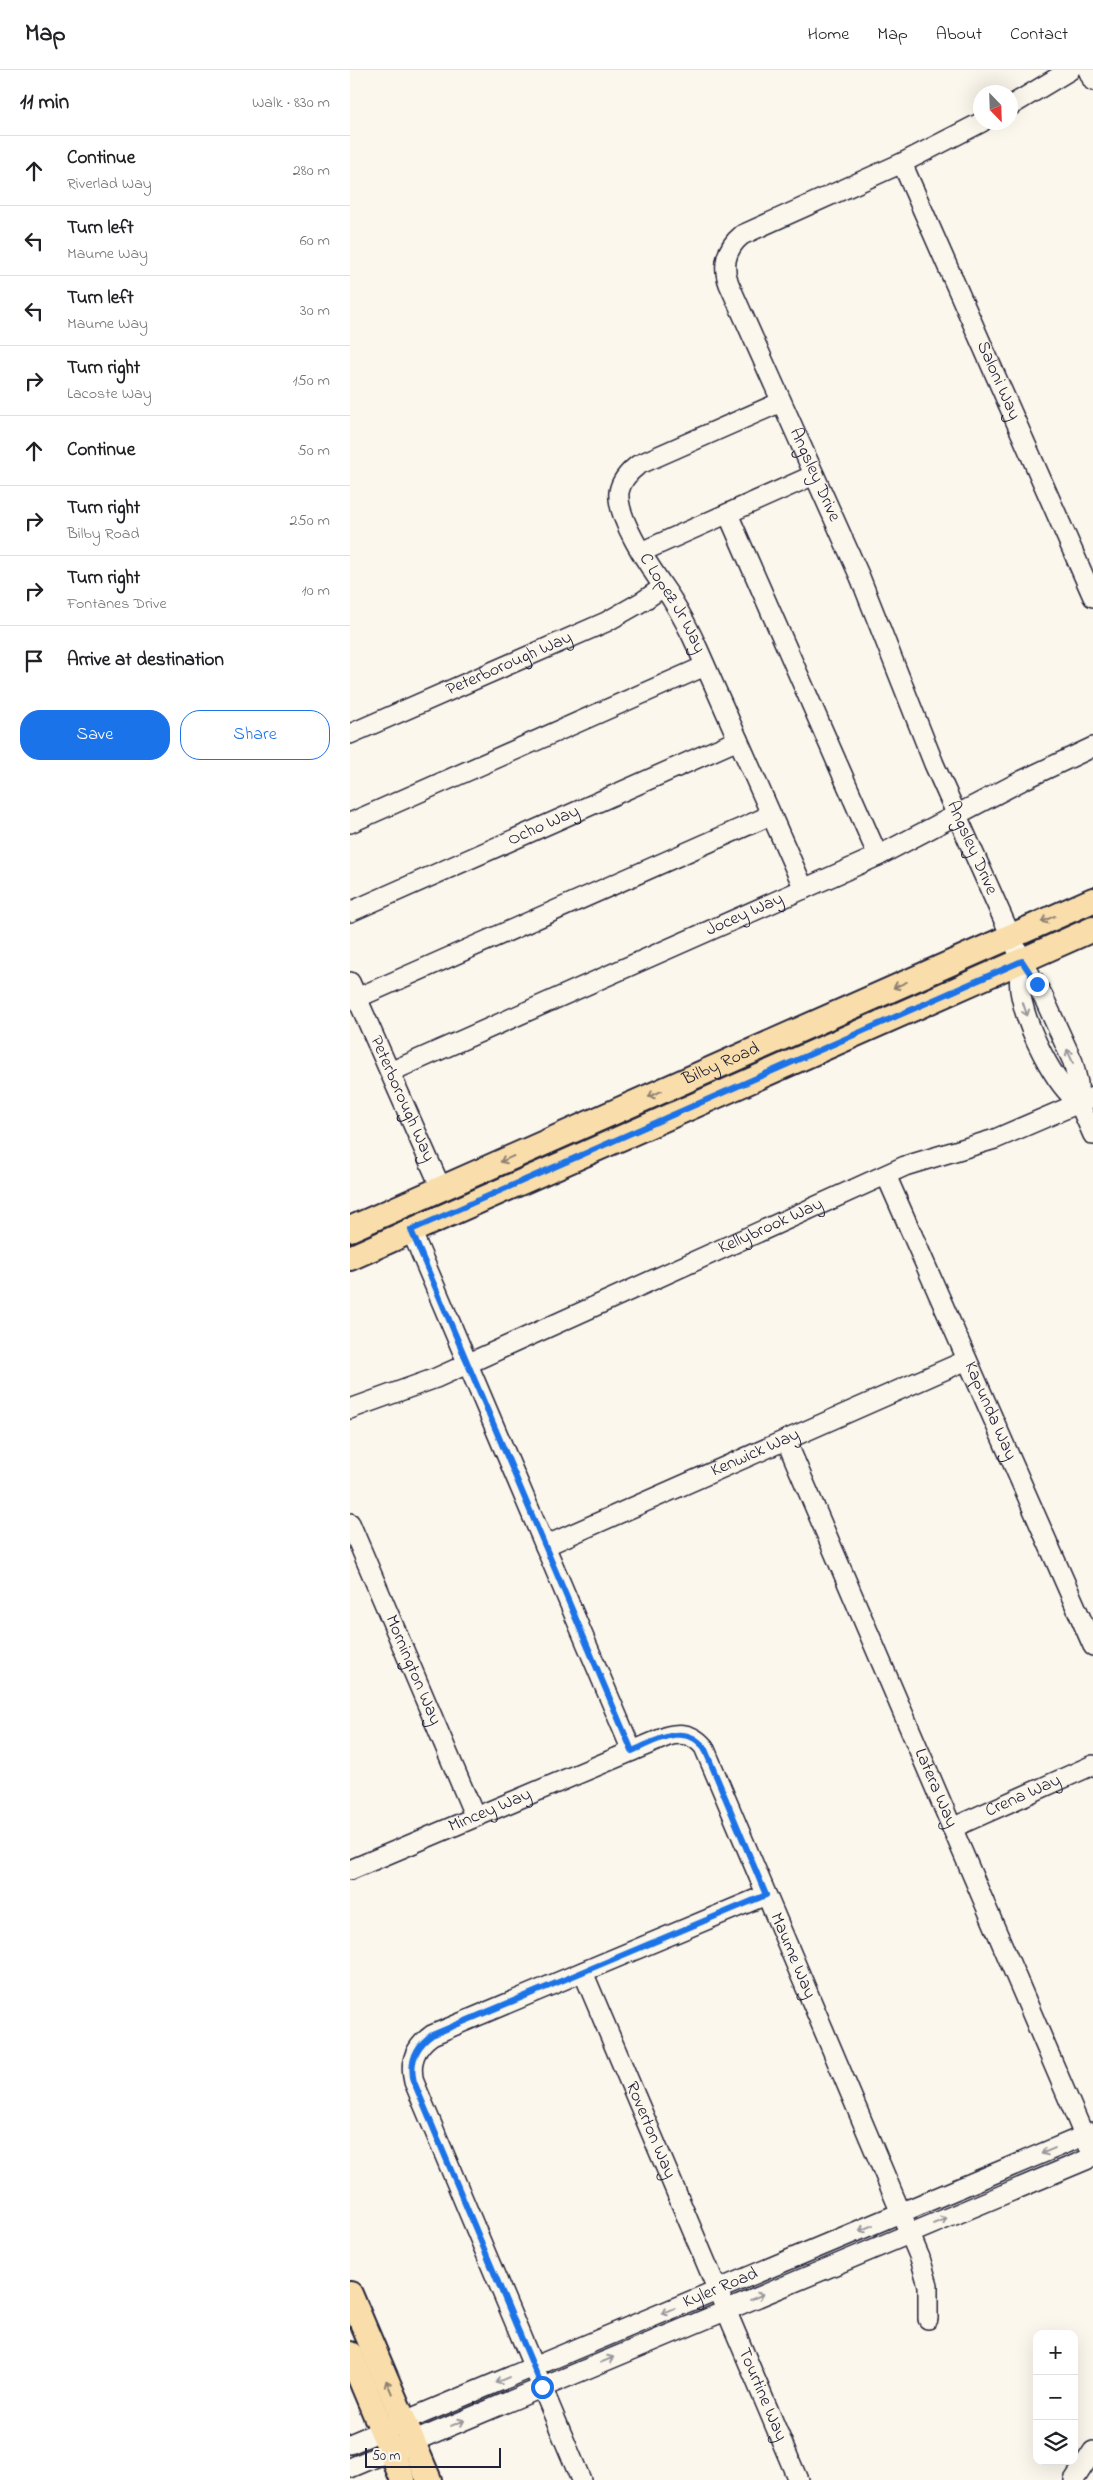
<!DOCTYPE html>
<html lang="en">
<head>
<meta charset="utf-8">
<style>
	:root { --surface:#fff; --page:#f2f2f2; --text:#202124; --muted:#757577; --line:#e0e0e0; --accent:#1a73e8 }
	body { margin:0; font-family:"Indie Flower",sans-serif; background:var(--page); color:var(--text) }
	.controls { position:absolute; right:15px; bottom:15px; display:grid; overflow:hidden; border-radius:10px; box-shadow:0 5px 20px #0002 }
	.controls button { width:45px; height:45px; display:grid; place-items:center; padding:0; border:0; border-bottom:1px solid var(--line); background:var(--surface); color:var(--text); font:25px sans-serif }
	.compass { position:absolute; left:623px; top:15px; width:45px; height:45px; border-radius:50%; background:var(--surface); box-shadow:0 5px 20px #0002; rotate:157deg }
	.scale { position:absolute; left:15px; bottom:12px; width:136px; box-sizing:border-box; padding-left:5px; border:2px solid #22223b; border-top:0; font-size:14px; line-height:18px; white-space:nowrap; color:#22223b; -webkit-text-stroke:4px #fbf7ec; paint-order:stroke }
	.stop { position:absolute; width:15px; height:15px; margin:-11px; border:4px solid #1a73e8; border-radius:50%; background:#fff }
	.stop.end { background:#1a73e8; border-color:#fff; box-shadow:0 1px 5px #0008 }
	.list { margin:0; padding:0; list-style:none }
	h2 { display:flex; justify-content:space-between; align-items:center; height:65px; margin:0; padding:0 20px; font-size:21px }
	h2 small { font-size:16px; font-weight:400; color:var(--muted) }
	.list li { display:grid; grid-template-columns:32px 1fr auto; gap:15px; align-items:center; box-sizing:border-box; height:70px; padding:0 20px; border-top:1px solid var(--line) }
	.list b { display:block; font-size:19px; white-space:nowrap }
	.list p { margin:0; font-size:16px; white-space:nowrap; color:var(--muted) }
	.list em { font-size:16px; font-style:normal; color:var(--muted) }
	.actions { display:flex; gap:10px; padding:15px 20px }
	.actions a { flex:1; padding:11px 0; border:1px solid var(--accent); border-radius:20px; text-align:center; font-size:18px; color:var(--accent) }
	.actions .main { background:var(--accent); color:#fff }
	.icon { flex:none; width:28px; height:28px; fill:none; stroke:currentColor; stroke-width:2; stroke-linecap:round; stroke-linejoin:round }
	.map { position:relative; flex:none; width:743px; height:2410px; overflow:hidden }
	header { display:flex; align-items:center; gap:30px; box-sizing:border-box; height:70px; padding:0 25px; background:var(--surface); border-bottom:1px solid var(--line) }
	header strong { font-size:24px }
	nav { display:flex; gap:28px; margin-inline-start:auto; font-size:18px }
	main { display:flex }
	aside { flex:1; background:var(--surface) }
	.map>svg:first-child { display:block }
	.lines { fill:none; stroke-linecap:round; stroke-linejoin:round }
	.minor-casing { stroke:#22223b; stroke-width:22 }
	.major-casing { stroke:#22223b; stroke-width:28 }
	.minor { stroke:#fbf7ec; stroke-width:19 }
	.major { stroke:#f9deab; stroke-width:24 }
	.oneway { stroke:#8e8073 }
	.oneway2 { stroke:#99979c }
	.route { stroke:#1a73e8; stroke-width:6 }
	.labels { text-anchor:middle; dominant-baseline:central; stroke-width:4.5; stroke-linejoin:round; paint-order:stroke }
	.street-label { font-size:18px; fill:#22223b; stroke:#fbf7ec }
</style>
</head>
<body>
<header>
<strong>Map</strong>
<nav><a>Home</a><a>Map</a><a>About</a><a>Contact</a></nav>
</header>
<main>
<aside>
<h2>11 min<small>Walk · 830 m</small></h2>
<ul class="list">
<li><svg class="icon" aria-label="ahead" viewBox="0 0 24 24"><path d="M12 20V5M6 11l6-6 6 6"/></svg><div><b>Continue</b><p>Riverlad Way</p></div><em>280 m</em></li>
<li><svg class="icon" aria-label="left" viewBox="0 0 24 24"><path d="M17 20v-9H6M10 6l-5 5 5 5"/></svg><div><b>Turn left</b><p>Maume Way</p></div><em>60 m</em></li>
<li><svg class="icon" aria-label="left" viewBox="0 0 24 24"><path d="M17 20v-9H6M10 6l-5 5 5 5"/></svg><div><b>Turn left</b><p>Maume Way</p></div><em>30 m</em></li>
<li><svg class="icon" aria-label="right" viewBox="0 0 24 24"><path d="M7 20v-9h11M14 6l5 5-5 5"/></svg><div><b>Turn right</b><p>Lacoste Way</p></div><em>150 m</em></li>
<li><svg class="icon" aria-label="ahead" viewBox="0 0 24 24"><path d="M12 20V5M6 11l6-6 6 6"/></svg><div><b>Continue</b></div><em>50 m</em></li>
<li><svg class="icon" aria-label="right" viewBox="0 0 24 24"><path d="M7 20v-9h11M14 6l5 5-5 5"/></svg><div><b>Turn right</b><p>Bilby Road</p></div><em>250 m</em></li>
<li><svg class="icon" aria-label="right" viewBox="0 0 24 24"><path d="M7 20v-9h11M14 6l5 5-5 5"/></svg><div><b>Turn right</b><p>Fontanes Drive</p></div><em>10 m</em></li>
<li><svg class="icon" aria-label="arrive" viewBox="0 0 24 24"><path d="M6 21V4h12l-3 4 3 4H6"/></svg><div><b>Arrive at destination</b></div></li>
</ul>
<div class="actions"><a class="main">Save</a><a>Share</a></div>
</aside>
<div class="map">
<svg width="743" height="2410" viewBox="0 0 743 2410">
	<rect width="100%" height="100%" fill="#fbf7ec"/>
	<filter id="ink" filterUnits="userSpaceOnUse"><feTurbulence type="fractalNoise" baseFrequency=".02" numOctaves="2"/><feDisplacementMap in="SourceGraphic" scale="10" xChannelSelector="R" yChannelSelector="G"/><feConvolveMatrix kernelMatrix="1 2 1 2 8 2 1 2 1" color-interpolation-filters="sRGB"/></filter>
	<g filter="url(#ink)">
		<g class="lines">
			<g class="minor-casing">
				<g id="minor">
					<path d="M738 0 743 11"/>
					<path d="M660 36 720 0"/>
					<path id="s1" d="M632 52 552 93 392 165C376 178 372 196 379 214L510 507 584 694 672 891 693 926 723 992 728 1013 729 1033 743 1065"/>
					<path id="s2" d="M552 93 743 527"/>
					<path id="s3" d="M431 332 288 395C279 402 271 410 269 422 266 451 305 504 321 528 331 544 340 561 348 579L454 819"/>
					<path d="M378 444 528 786"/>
					<path d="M291 482 464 405"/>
					<path id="s4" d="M0 664 256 552 293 531 313 517"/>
					<path d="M0 753 355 596"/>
					<path id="s5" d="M0 842 388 670"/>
					<path d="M672 891C670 903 668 914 671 926 677 958 703 1013 729 1033"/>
					<path id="s6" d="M0 912 91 1118"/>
					<path d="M7 928 421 745"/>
					<path id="s7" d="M40 1002 528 786 673 710 743 677"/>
					<path id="s8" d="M536 1105 743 1576"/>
					<path d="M61 1160 282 1681"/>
					<path id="s9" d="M0 1339 86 1308 555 1096 645 1069 743 1027"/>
					<path id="s10" d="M436 1370 739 2077"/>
					<path id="s11" d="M0 1453 125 1747"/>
					<path id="s12" d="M195 1476 617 1290"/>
					<path id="s13" d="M602 1758 743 1695"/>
					<path id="s14" d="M0 1800 318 1666C333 1662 344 1665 354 1677L570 2188 578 2215V2249"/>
					<path id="s15" d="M233 1902 448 2410"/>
					<path id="s16" d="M0 2374 743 2062"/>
					<path d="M0 2398 743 2087"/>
					<path d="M231 2410 64 2012C59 1992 65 1977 82 1965L416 1825"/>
					<path d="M724 2410 743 2381"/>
				</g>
			</g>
			<g class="major-casing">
				<g id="major">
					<path id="s17" d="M0 1159 743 830"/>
					<path d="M0 1188 743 859"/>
					<path d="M0 2224 79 2410"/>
					<path d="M0 2284 53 2410"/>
				</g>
			</g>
			<use href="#minor" class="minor"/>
			<use href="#major" class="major"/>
		</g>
		<defs><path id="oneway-shaft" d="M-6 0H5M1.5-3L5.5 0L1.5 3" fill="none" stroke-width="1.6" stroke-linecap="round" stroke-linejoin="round" transform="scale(1.25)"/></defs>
		<g class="oneway">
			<use href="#oneway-shaft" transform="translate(698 849) rotate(156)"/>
			<use href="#oneway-shaft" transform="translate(550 915) rotate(156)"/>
			<use href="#oneway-shaft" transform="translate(305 1024) rotate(156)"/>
			<use href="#oneway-shaft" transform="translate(157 1089) rotate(156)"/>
			<use href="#oneway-shaft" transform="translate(39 2317) rotate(-113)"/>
		</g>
		<g class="oneway2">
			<use href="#oneway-shaft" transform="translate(675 939) rotate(71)"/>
			<use href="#oneway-shaft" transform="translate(720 986) rotate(-114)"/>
			<use href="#oneway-shaft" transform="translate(698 2081) rotate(157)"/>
			<use href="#oneway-shaft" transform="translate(590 2151) rotate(-23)"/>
			<use href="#oneway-shaft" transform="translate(516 2158) rotate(157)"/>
			<use href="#oneway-shaft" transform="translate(407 2227) rotate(-23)"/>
			<use href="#oneway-shaft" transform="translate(318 2241) rotate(157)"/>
			<use href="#oneway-shaft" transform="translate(257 2290) rotate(-23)"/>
			<use href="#oneway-shaft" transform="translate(152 2310) rotate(157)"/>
			<use href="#oneway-shaft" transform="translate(108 2353) rotate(-23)"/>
		</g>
	</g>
	<g class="lines" filter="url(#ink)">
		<path class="route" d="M192 2317 64 2012C59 1992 65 1977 82 1965L416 1825 354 1677C333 1652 306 1671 282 1681L61 1160 672 891 687 914"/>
	</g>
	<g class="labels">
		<g class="street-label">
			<text stroke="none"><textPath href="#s2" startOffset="238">Saloni Way</textPath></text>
			<text stroke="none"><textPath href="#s1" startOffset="529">Angsley Drive</textPath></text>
			<text stroke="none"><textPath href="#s3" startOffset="315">C Lopez Jr Way</textPath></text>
			<text stroke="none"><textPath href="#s4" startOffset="174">Peterborough Way</textPath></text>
			<text stroke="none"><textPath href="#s5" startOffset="212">Ocho Way</textPath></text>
			<text stroke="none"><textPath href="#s1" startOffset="934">Angsley Drive</textPath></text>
			<text stroke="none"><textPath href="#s7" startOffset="388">Jocey Way</textPath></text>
			<text stroke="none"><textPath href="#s17" startOffset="406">Bilby Road</textPath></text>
			<text stroke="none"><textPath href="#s6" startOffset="128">Peterborough Way</textPath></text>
			<text stroke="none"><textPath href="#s9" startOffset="459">Kellybrook Way</textPath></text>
			<text stroke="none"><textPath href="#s8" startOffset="258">Kapunda Way</textPath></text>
			<text stroke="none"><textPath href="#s12" startOffset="230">Kenwick Way</textPath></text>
			<text stroke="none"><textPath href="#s11" startOffset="160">Mornington Way</textPath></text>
			<text stroke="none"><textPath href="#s10" startOffset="379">Latera Way</textPath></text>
			<text stroke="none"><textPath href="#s13" startOffset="78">Crena Way</textPath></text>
			<text stroke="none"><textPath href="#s14" startOffset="152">Mincey Way</textPath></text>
			<text stroke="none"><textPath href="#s14" startOffset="612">Maume Way</textPath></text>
			<text stroke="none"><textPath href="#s15" startOffset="172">Roverton Way</textPath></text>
			<text stroke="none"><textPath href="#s16" startOffset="402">Kyler Road</textPath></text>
			<text stroke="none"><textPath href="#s15" startOffset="459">Tourtine Way</textPath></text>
		</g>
	</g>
</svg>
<div class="controls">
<button>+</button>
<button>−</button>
<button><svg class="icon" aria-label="layers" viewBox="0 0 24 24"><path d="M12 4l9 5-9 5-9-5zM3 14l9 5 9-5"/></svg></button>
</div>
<svg class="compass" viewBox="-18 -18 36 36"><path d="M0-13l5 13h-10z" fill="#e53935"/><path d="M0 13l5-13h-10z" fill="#757577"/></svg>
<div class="scale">50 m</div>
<div class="stop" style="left:192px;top:2317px"></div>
<div class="stop end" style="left:687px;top:914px"></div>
</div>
</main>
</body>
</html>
